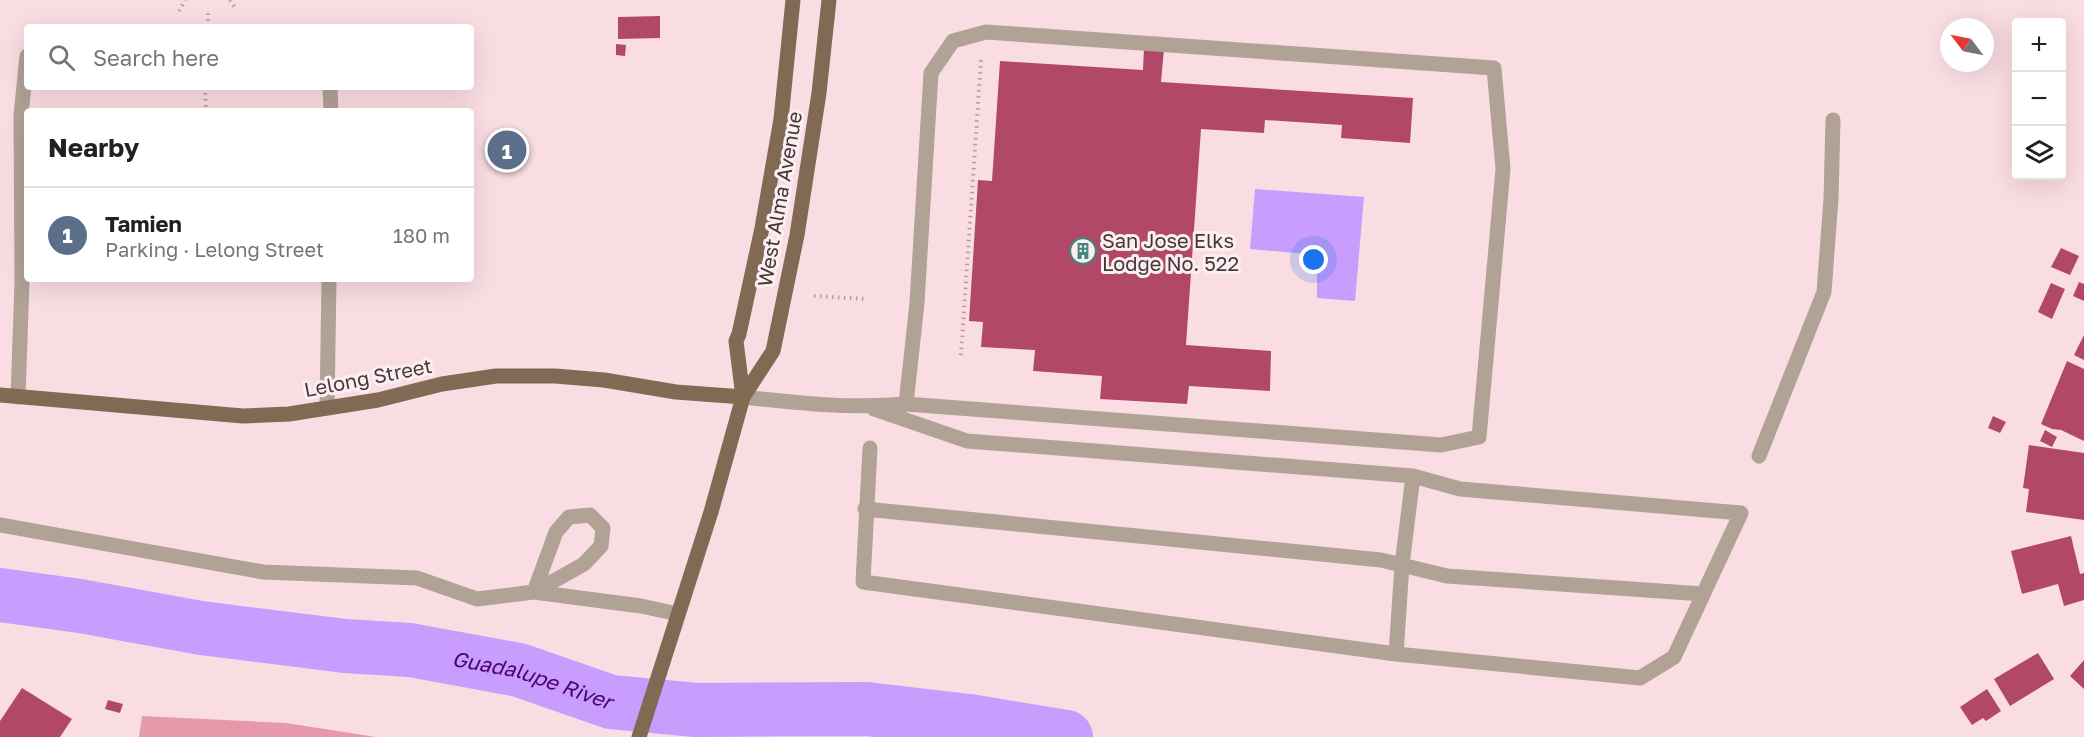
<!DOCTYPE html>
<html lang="en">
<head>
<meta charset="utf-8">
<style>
	:root { --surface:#fff; --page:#f6f6f6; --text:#202124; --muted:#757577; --line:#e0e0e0; --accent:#0f766e }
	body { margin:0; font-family:"Golos Text",sans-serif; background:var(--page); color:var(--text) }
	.controls { position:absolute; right:18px; top:18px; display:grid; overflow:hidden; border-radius:6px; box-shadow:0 6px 24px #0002 }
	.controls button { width:54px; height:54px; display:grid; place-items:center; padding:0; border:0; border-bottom:2px solid var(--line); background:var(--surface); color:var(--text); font:30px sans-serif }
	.compass { position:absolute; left:1940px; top:18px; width:54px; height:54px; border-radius:50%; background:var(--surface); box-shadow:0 6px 24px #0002; rotate:302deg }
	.you { position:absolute; left:1314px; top:260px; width:21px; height:21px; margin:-15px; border:4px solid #fff; border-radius:50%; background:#1a73e8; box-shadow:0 0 0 9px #1a73e833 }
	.badge { display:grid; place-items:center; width:39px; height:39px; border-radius:50%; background:var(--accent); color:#fff; font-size:20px; font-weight:700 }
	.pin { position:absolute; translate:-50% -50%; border:3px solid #fff; box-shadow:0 2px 6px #0006 }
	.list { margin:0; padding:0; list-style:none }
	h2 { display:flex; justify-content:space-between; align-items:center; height:78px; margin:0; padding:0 24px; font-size:26px }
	h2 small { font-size:20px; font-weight:400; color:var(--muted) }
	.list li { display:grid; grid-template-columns:39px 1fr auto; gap:18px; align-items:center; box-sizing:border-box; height:96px; padding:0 24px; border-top:2px solid var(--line) }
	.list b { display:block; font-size:22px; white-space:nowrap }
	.list p { margin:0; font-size:20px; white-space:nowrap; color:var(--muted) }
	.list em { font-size:20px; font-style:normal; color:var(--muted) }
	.icon { flex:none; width:33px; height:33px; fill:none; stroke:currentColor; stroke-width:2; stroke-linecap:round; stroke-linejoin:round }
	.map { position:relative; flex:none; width:2084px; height:737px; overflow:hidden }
	.search { position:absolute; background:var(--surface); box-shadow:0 6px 24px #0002; left:24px; top:24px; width:450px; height:66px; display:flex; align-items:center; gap:15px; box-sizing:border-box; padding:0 21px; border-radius:6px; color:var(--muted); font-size:22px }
	.panel { position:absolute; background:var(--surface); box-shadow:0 6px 24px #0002; left:24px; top:108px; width:450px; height:174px; border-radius:6px }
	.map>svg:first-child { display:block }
	.green { fill:#e898ab }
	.water { fill:#c89dfd }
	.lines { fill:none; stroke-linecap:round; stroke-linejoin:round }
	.river { stroke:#c89dfd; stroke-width:54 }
	.building { fill:#b24868 }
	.path { stroke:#b49ca0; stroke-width:4; stroke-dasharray:1.5 4.5; stroke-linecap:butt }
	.minor { stroke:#b0a295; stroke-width:15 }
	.major { stroke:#826953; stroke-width:15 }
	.labels { text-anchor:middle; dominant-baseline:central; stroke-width:6; stroke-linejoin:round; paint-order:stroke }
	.street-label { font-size:20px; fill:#483639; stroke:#faf0f2 }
	.poi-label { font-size:20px; fill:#483639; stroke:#faf0f2; text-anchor:start }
	.water-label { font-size:21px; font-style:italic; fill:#4a0179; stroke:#faf0f2 }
</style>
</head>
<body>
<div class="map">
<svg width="2084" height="737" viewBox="0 0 2084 737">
	<rect width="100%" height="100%" fill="#fadde3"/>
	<path class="green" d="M142 716 286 723 376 737H139Z"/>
	<path class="water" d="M1255 189 1364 197 1355 301 1317 298V255L1250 249Z"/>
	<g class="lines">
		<path class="river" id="s1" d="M0 595 80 606 201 628 345 646 410 650 519 670 611 702 696 710 867 709 969 721 1066 737"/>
	</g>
	<path class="building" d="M660 16V38L618 39V17Z
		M616 44 626 45 625 56 616 55Z
		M1144 48 1164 49 1161 82 1413 98 1410 143 1341 138 1342 125 1265 120 1264 133 1201 129 1186 345 1271 351 1270 391 1189 386 1187 404 1100 399 1102 376 1033 371 1035 350 981 347 983 322 969 321 978 180 992 181 1000 61 1143 70Z
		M2061 248 2079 256 2070 275 2051 267Z
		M2079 282 2084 284V301L2073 296Z
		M2051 283 2065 289 2052 319 2038 312Z
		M2084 335V360L2074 355Z
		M2067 361 2084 369V441L2061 430 2052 429 2041 424Z
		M1993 416 2006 422 2000 433 1988 428Z
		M2045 430 2057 437 2052 447 2040 441Z
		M2029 445 2084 453V520L2026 512 2029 489 2023 488Z
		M2071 536 2080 574 2084 573V600L2064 606 2058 584 2022 594 2011 551Z
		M2038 653 2054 679 2010 706 1994 679Z
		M2084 660V689L2070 676Z
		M22 688 72 719 60 737H0V721Z
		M1987 689 2001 711 1986 721 1983 718 1972 725 1960 707Z
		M108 700 123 704 120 713 105 709Z"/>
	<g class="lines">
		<path class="path" d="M230 0 236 10
			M179 11 185 0
			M208 27V10
			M205 87 206 111
			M814 296 866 299
			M961 355 981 60"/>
		<path class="minor" d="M330 87 331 111
			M18 397 22 282 21 115 27 56
			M743 397C797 403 851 409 906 404L1441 445 1479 437 1503 169 1494 68 986 32 953 41 931 73 917 303 906 404
			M327 408 329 279
			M870 448 863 582 1396 654 1640 678 1674 657 1741 513 1460 489 1413 476 967 441 874 409
			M1759 456 1824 292 1831 199 1833 120
			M865 509 1381 560 1447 576 1703 594
			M590 515 603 528 601 546 584 564 534 592 556 532 569 517Z
			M0 525 263 572 417 578 477 599 534 592 641 606 678 614
			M1396 654 1402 565 1413 476"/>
		<path class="major" d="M0 395 243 416 289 414 378 400 442 384 496 376H555L604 380 676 392 743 397
			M743 397 736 341 739 334 762 228 781 119 793 0
			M639 737 711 512 743 397 773 351 797 235 819 93 829 0"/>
	</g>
	<defs>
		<g id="building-ring" transform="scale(1.35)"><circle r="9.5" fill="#faf0f2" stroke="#41867d" stroke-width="1.5"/><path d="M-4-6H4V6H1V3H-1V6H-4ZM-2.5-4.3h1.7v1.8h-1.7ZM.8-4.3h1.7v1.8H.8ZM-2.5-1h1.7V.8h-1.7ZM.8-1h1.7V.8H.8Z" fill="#41867d"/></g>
	</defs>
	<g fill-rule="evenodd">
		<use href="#building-ring" x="1083" y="251"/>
	</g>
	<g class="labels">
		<g class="street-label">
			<text transform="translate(779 199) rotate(-80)">West Alma Avenue</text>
			<text transform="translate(368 377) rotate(-11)">Lelong Street</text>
		</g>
		<g class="poi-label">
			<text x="1102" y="240">San Jose Elks<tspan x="1102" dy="23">Lodge No. 522</tspan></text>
		</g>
		<g class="water-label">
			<text stroke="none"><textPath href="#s1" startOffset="540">Guadalupe River</textPath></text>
		</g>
	</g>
</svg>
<div class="controls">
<button>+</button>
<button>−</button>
<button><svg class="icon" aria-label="layers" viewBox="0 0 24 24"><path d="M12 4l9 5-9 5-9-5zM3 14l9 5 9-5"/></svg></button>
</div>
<svg class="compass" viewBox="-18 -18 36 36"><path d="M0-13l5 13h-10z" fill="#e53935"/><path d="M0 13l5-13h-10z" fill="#757577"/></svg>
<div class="you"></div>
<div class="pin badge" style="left:507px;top:150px;background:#5c6f8a">1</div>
<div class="search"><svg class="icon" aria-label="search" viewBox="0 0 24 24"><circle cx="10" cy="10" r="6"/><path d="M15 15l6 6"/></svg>Search here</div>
<section class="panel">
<h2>Nearby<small></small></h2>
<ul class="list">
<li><span class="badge" style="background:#5c6f8a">1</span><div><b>Tamien</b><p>Parking · Lelong Street</p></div><em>180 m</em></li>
</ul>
</section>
</div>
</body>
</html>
